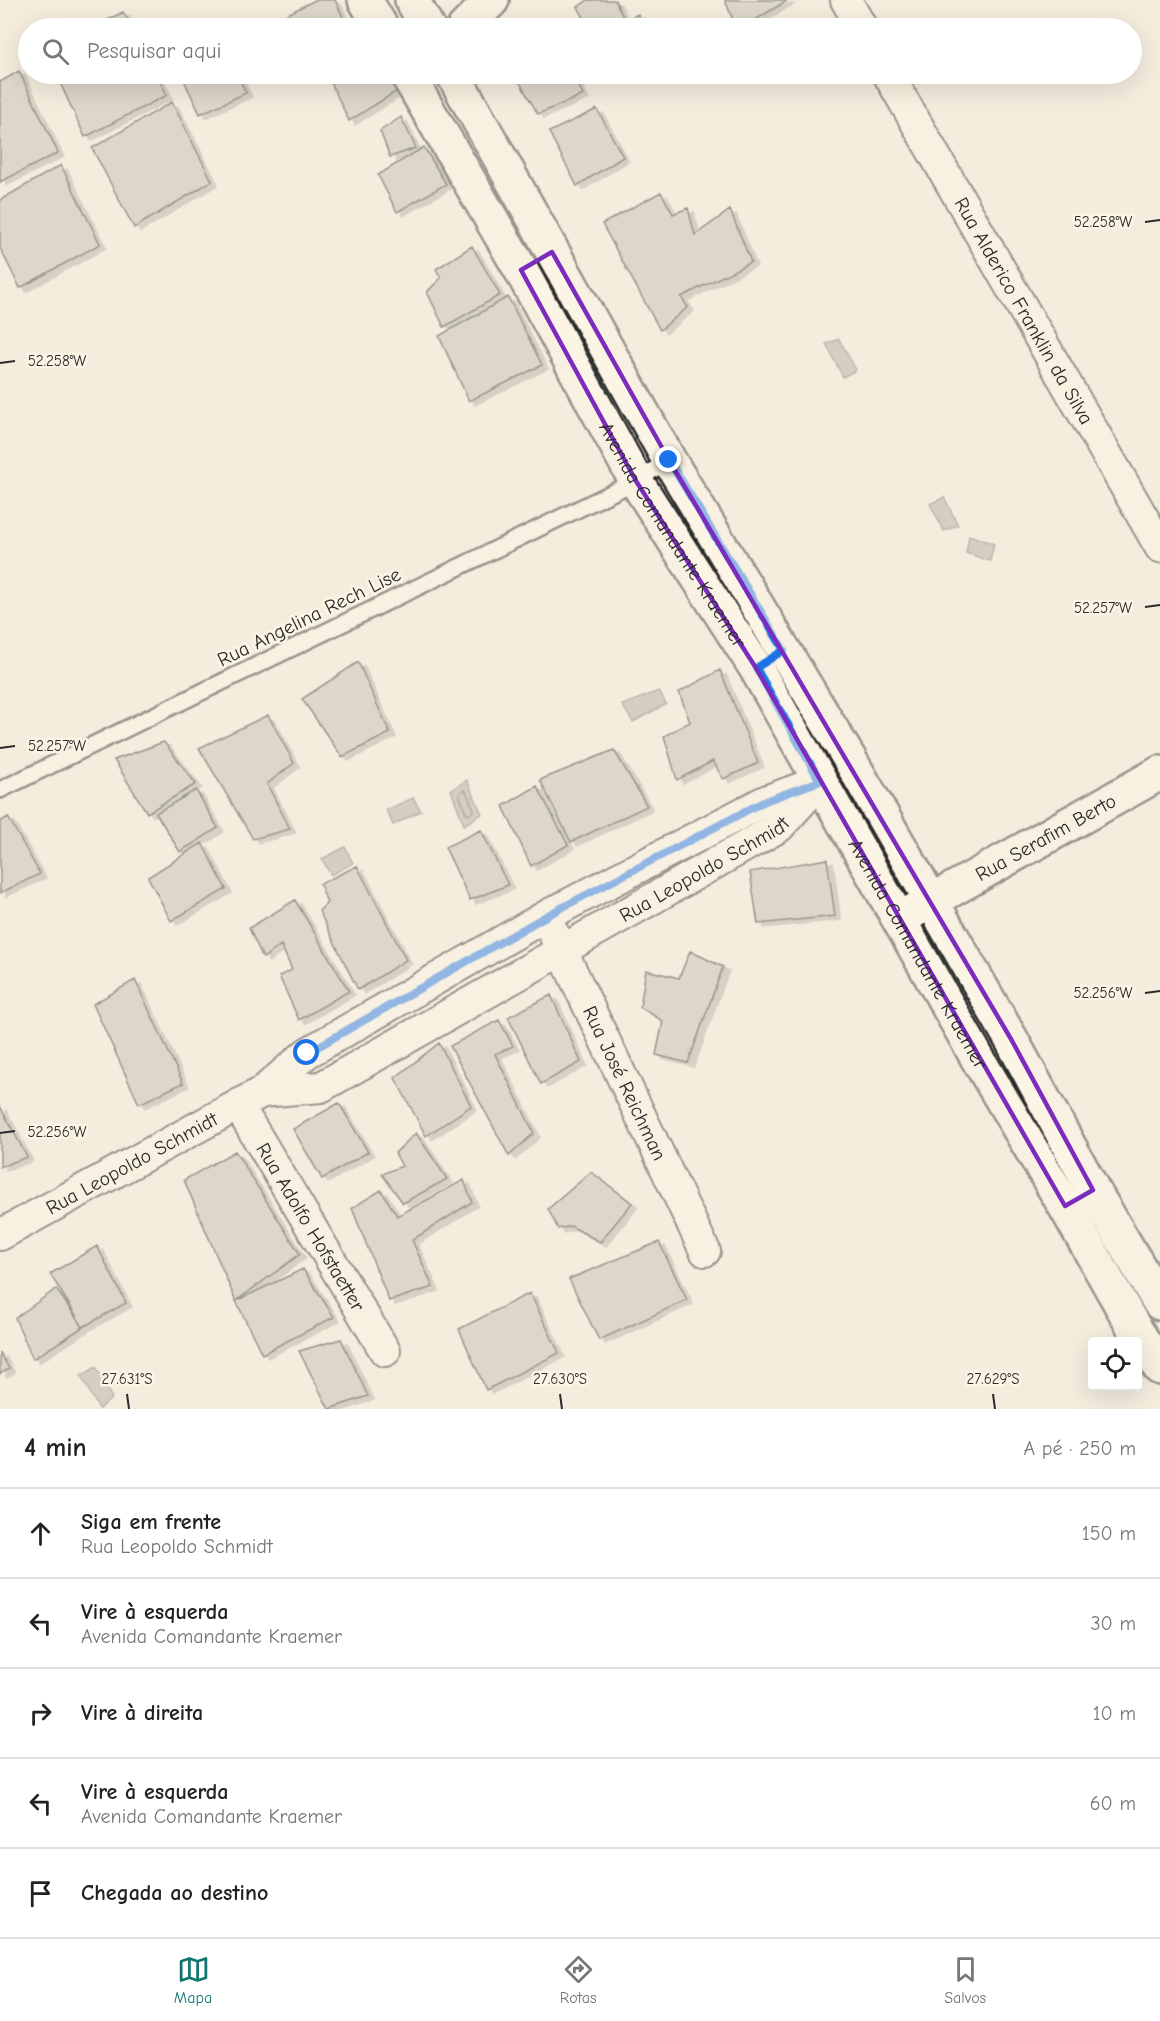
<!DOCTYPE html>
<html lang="pt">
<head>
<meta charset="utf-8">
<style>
	:root { --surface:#fff; --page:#f2f2f2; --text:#222; --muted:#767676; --line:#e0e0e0; --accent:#0f766e }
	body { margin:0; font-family:"Comic Neue",sans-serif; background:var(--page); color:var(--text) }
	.controls { position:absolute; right:18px; bottom:18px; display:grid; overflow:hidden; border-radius:6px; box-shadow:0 6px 24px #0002 }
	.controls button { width:54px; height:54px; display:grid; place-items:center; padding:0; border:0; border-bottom:2px solid var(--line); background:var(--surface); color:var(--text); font:30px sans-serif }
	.stop { position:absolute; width:18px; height:18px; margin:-14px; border:4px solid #1a73e8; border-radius:50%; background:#fff }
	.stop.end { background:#1a73e8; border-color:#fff; box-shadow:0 2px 6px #0008 }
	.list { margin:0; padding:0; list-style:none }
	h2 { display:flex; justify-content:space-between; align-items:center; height:78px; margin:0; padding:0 24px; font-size:26px }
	h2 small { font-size:20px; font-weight:400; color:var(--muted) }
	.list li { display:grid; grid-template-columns:39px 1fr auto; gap:18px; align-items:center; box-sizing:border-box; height:90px; padding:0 24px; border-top:2px solid var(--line) }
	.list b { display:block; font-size:22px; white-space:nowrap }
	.list p { margin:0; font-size:20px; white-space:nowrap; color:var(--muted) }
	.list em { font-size:20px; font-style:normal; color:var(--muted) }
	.icon { flex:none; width:33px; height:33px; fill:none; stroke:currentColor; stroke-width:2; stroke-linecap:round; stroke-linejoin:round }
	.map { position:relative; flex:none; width:1160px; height:1409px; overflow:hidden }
	.search { position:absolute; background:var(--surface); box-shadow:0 6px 24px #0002; left:18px; right:18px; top:18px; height:66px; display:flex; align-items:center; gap:15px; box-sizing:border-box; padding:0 21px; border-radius:33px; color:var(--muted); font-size:22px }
	.sheet { height:528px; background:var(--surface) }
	nav { display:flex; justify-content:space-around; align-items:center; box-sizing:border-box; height:84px; border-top:2px solid var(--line); background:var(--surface); font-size:16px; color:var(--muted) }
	nav a { display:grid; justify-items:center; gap:3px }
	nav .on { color:var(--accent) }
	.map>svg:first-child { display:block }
	.water { fill:#afaaa0; stroke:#7a7771; stroke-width:1.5 }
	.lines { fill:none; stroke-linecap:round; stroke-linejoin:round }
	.shore { stroke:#605e5a; stroke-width:1.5 }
	.building { fill:#c2bdb1; stroke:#2b2b2b; stroke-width:1.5; filter:url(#shadow) }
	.lane-casing { stroke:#2b2b2b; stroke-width:20 }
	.street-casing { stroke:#2b2b2b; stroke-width:34 }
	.secondary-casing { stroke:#2b2b2b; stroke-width:38 }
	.lane { stroke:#fcf5e5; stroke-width:15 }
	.street { stroke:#fcf5e5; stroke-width:30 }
	.secondary { stroke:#fcf5e5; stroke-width:33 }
	.route { stroke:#1a73e8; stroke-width:8 }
	.marked { fill:none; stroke:#7b2cbf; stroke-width:4.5; stroke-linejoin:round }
	.ticks { fill:none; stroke:#2b2b2b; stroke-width:2 }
	.labels { text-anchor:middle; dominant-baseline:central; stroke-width:5; stroke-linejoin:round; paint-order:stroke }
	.street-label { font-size:20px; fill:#2b2b2b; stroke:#fcf5e5 }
	.ticks-label { font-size:15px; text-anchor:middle; fill:#2b2b2b; stroke:#fcf5e5; stroke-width:5; stroke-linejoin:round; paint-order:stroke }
</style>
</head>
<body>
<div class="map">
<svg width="1160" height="1409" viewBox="0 0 1160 1409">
	<defs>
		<filter id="shadow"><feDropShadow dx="6" dy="4" stdDeviation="0" flood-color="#0004"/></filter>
	</defs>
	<rect width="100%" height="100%" fill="#f4edde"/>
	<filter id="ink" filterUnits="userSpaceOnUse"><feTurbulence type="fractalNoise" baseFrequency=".0167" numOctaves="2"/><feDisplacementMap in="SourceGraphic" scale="12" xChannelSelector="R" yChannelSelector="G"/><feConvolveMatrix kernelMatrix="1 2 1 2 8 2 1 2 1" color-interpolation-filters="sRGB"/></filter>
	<g filter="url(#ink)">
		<path class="water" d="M839 339 856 370 843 377 826 344Z
			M944 497 958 525 944 531 930 504Z
			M969 535 994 544 990 561 966 553Z
			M659 691 666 704 633 722 622 705Z
			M467 780 482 814 464 825 451 790Z
			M413 798 421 811 393 825 386 810Z
			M345 847 353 863 331 875 322 859Z
			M96 1367 112 1398 99 1409 81 1376Z"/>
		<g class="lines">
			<path class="shore" d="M463 790 466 791 474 810 469 815 466 813 459 794Z"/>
		</g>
		<path class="building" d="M315 0H335L348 28H271L268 24Z
			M588 0H615L625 21 638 14 644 28H590L578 7Z
			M725 0H788L742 28H736Z
			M123 12 132 28H92Z
			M19 71 58 153 0 182V82Z
			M56 74H156L167 95 85 137Z
			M194 74H237L246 93 200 114 183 78Z
			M327 74H393L402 88 349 121Z
			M515 74H573L583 95 538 114Z
			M172 102 212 181 134 228 92 148Z
			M597 109 623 157 577 186 549 132Z
			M401 117 416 148 390 157 380 131Z
			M424 147 446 184 397 212 378 175Z
			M61 165 100 244 20 288 0 248V200Z
			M661 192 673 214 688 208 695 235 730 210 751 262 681 297 688 307 660 330 602 224Z
			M472 246 500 295 444 327 427 292 441 278 436 269Z
			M508 297 542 365 469 401 439 336Z
			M358 662 390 733 342 757 302 699Z
			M720 670 758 763 723 779 713 761 677 780 664 736 690 722 679 692Z
			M268 715 294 763 267 784 290 829 253 839 199 748Z
			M164 742 196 784 147 813 114 760Z
			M614 750 647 806 571 842 540 780Z
			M537 786 568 845 531 866 503 806Z
			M196 790 218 828 180 852 156 813Z
			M8 817 40 874 0 893V822Z
			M481 830 508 885 470 900 445 847Z
			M202 843 226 889 171 921 148 877Z
			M827 859 835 916 758 924 750 872Z
			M357 866 406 960 358 990 319 911 327 903 320 884Z
			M295 900 349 991 299 1020 279 976 292 970 281 945 263 958 249 928Z
			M690 951 723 967 688 1063 656 1055 663 1021 640 1007 646 970 679 978Z
			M135 980 183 1083 139 1104 93 1004Z
			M551 995 581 1062 541 1084 508 1017Z
			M499 1020 513 1046 495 1054 534 1133 509 1156 450 1046Z
			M439 1043 471 1106 426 1136 395 1078Z
			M339 1103 368 1152 322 1179 293 1129Z
			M0 1106 27 1157 0 1167Z
			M416 1133 447 1179 403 1203 382 1174 402 1166 395 1153Z
			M235 1151 300 1254 236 1301 184 1180Z
			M591 1172 632 1203 600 1242 571 1226 558 1229 548 1209Z
			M464 1180 472 1202 412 1240 433 1287 389 1301 352 1208 381 1190 397 1216Z
			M659 1242 687 1300 599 1340 569 1279Z
			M97 1246 126 1303 83 1327 50 1274Z
			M303 1269 334 1317 262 1354 236 1301Z
			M56 1289 83 1327 33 1359 15 1318Z
			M530 1293 559 1353 486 1390 459 1329Z
			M341 1339 368 1396 329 1409 299 1351Z
			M0 1352 9 1369 0 1374Z"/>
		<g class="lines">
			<g class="lane-casing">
				<path id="lane" d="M0 790 636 481 669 460"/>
			</g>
			<g class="street-casing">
				<g id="street">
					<path d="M846 0 862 28"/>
					<path id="s1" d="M888 74 1160 547"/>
					<path id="s2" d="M554 934 705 1251"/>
					<path id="s3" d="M262 1092 321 1087 779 827 817 785"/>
					<path id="s4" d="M238 1105 385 1351"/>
					<path id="s5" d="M0 1235 262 1092 307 1053 546 916 765 801 820 781"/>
				</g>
			</g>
			<g class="secondary-casing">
				<g id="secondary">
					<path d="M365 0 382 28"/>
					<path d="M412 0 428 28"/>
					<path d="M464 28 492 0"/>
					<path id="s6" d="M407 74 521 270 636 481 756 668 978 1059 1065 1206 1132 1324 1160 1368"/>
					<path d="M453 74 669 460 850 760 1011 1039 1093 1190 1160 1303"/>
					<path id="s7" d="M912 912 1160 773"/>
				</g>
			</g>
			<use href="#lane" class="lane"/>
			<use href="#street" class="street"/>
			<use href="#secondary" class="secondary"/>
		</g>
	</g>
	<g class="lines" filter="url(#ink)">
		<path class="route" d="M307 1053 546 916 765 801 820 781 756 668 784 650 669 460"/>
	</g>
	<path d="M0 0H1160V1409H0ZM552 252 669 460 1011 1039 1093 1190 1065 1206 756 668 636 481 521 270Z" fill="#f4edde" fill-opacity=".55" fill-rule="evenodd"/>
	<path class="marked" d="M552 252 669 460 1011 1039 1093 1190 1065 1206 756 668 636 481 521 270Z"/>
	<path class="ticks" d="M1145 222 1160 220M0 363 15 361M1145 607 1160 605M0 748 15 746M1145 993 1160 991M0 1133 15 1131M127 1394 129 1409M560 1394 562 1409M993 1394 995 1409"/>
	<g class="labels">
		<g class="street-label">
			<text stroke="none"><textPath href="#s1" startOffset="273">Rua Alderico Franklin da Silva</textPath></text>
			<text stroke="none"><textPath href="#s6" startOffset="532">Avenida Comandante Kraemer</textPath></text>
			<text transform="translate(309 617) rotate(-26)">Rua Angelina Rech Lise</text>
			<text stroke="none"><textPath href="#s7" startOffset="153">Rua Serafim Berto</textPath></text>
			<text stroke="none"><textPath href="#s3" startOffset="500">Rua Leopoldo Schmidt</textPath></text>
			<text stroke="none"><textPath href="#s6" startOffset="1018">Avenida Comandante Kraemer</textPath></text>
			<text stroke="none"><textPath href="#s2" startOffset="165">Rua José Reichman</textPath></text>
			<text stroke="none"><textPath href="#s5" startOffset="150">Rua Leopoldo Schmidt</textPath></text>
			<text stroke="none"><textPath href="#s4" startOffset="142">Rua Adolfo Hofstaetter</textPath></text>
		</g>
	</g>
	<g class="ticks-label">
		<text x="1103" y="227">52.258°W</text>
		<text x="57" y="366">52.258°W</text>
		<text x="1103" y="613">52.257°W</text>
		<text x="57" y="751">52.257°W</text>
		<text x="1103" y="998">52.256°W</text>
		<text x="57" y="1137">52.256°W</text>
		<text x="127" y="1384">27.631°S</text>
		<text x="560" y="1384">27.630°S</text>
		<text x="993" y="1384">27.629°S</text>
	</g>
</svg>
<div class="controls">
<button><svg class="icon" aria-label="locate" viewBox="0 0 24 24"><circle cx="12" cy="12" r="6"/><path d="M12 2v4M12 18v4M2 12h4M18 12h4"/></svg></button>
</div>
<div class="stop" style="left:307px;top:1053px"></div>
<div class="stop end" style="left:669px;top:460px"></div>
<div class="search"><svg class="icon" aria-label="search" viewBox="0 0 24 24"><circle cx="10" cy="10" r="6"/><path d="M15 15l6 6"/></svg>Pesquisar aqui</div>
</div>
<section class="sheet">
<h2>4 min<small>A pé · 250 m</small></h2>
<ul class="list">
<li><svg class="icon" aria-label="ahead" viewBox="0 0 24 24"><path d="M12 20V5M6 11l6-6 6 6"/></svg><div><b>Siga em frente</b><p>Rua Leopoldo Schmidt</p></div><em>150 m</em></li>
<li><svg class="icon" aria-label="left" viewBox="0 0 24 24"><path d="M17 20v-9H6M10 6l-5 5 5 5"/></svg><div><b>Vire à esquerda</b><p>Avenida Comandante Kraemer</p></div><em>30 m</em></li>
<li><svg class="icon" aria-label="right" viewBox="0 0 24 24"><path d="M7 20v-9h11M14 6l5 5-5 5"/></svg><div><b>Vire à direita</b></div><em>10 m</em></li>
<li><svg class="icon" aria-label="left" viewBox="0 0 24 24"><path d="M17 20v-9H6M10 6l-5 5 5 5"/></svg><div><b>Vire à esquerda</b><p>Avenida Comandante Kraemer</p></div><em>60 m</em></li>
<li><svg class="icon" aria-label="arrive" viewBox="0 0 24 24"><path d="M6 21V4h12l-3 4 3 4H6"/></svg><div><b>Chegada ao destino</b></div></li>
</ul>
</section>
<nav>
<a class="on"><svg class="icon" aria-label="map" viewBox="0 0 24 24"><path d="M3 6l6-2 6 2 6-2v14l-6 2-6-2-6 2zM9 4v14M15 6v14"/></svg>Mapa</a>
<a><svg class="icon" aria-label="directions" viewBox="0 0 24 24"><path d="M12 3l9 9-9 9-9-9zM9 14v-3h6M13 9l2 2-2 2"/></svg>Rotas</a>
<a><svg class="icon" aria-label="saved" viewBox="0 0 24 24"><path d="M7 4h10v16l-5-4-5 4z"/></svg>Salvos</a>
</nav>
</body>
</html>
